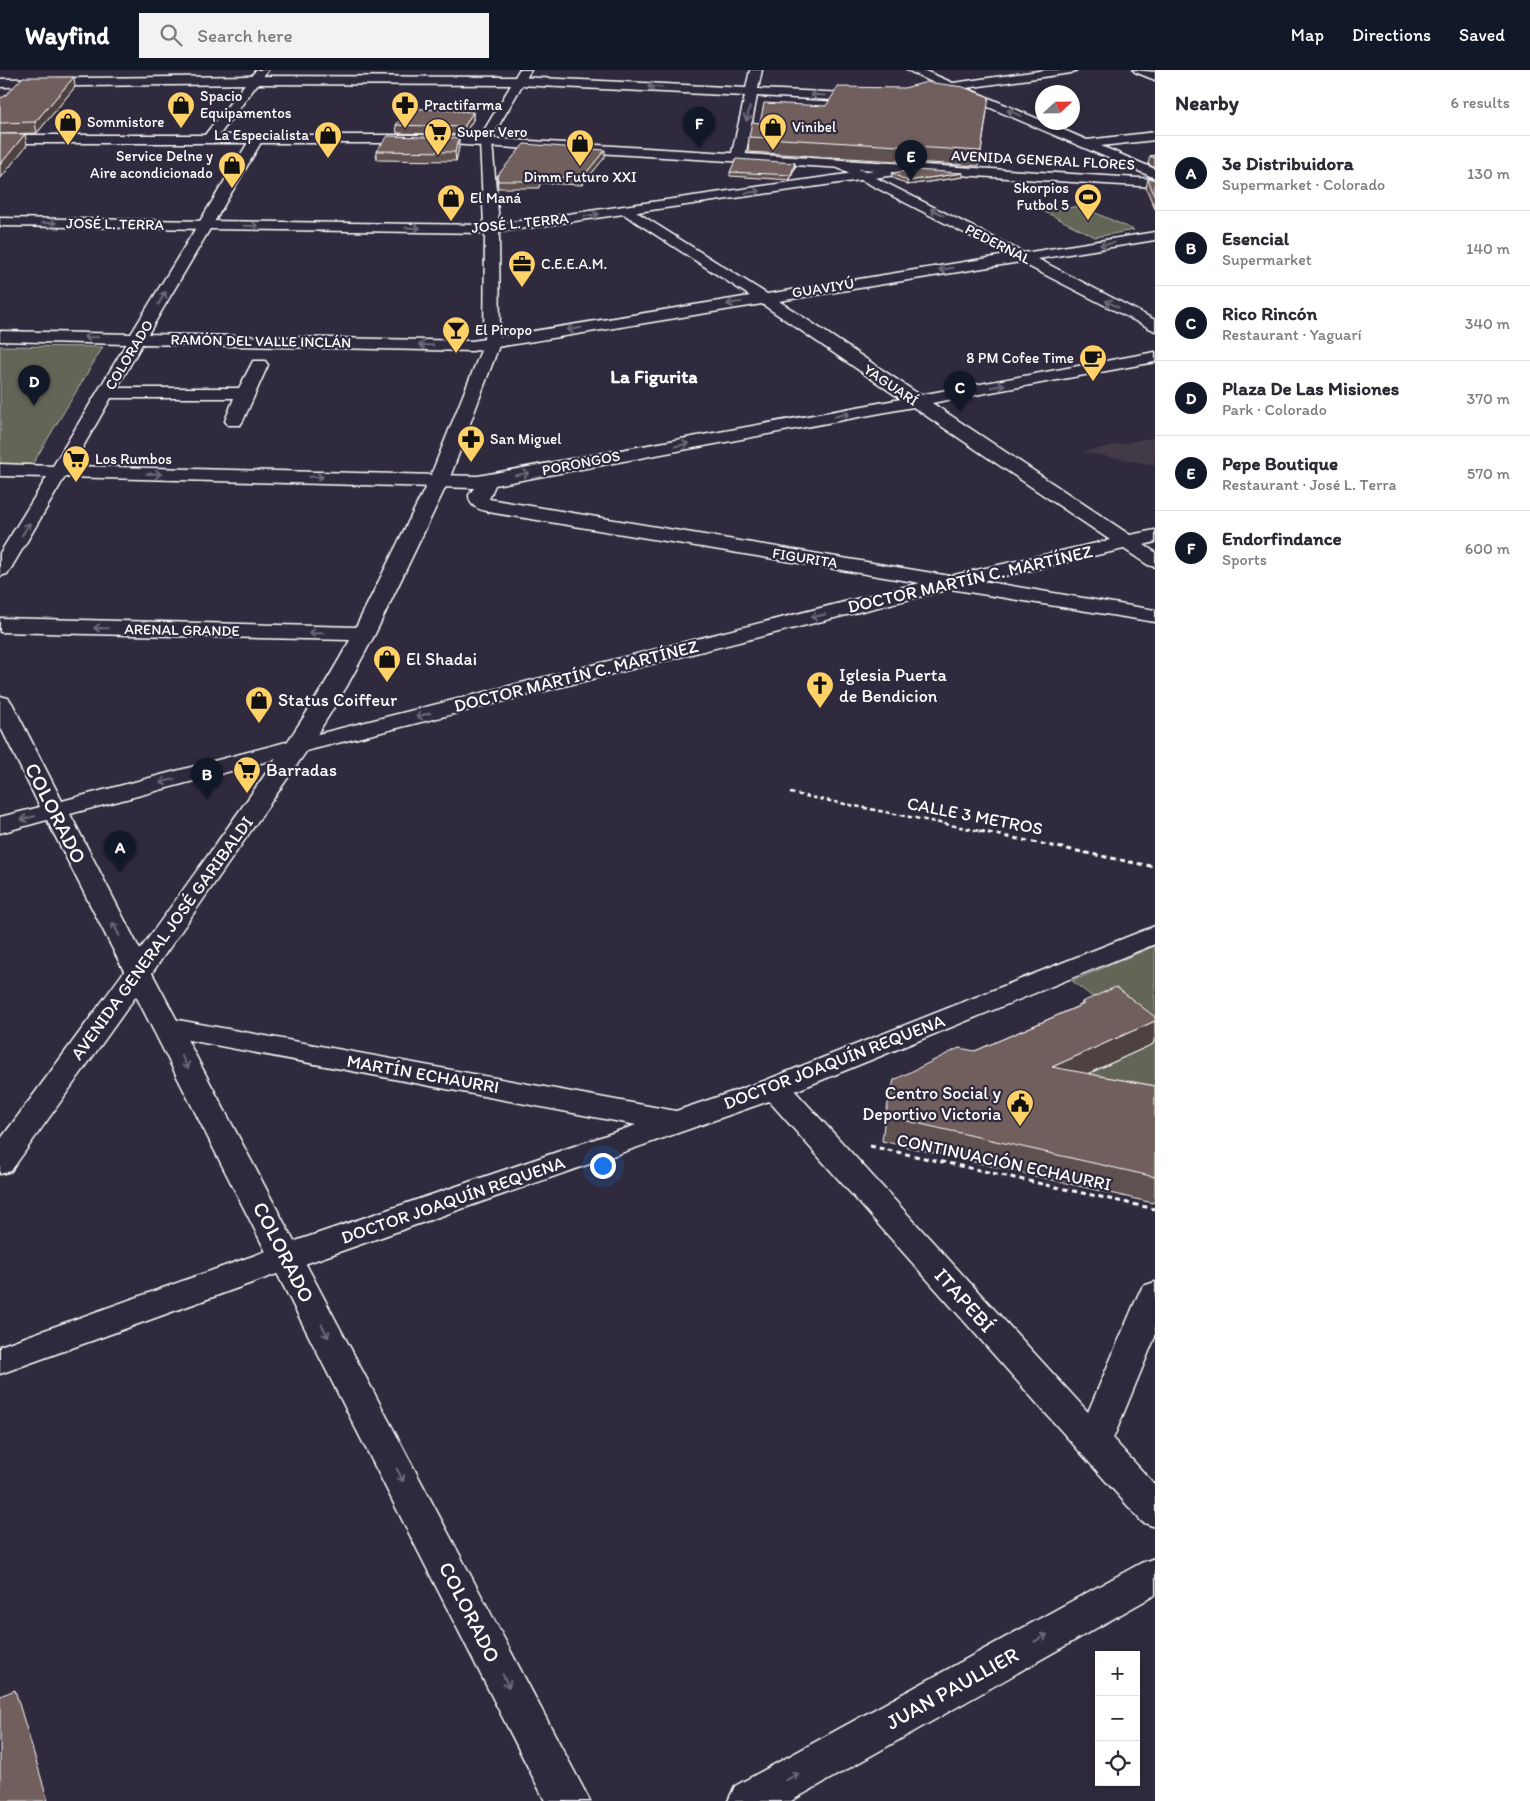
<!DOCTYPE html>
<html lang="en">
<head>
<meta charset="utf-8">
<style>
	:root { --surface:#fff; --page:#f2f2f3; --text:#2b2b33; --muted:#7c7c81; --line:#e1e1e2; --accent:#111827 }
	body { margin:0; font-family:Itim,sans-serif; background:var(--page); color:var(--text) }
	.controls { position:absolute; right:15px; bottom:15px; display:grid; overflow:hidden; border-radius:0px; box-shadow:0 2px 12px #0003 }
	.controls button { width:45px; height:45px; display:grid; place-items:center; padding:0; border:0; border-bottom:1px solid var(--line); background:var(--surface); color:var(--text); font:25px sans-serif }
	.compass { position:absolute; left:1035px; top:15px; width:45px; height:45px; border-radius:50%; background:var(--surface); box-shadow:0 2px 12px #0003; rotate:68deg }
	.you { position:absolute; left:602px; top:1095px; width:18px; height:18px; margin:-12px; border:4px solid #fff; border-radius:50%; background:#1a73e8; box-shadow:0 0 0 8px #1a73e833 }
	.badge { display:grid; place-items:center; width:32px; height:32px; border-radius:50%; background:var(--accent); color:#fff; font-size:16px; font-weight:700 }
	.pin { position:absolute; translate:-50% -41px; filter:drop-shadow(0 1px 2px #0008) }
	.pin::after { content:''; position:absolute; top:26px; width:18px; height:15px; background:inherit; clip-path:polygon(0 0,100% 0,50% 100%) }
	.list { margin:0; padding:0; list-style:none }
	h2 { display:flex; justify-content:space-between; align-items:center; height:65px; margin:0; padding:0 20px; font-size:21px }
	h2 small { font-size:16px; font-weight:400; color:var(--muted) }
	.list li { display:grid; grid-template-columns:32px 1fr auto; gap:15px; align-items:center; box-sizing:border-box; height:75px; padding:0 20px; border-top:1px solid var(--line) }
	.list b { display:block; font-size:19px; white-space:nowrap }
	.list p { margin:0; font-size:16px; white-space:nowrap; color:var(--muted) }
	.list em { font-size:16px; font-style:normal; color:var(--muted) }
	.icon { flex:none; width:28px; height:28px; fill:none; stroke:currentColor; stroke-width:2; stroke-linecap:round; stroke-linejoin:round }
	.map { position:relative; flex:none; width:1155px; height:1731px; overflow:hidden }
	header { display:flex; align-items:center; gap:30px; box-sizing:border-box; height:70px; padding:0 25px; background:var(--accent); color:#fff }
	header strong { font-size:24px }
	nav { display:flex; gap:28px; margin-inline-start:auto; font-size:18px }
	.search { width:350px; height:45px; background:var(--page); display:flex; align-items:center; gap:12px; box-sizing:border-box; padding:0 18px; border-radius:0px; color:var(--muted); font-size:19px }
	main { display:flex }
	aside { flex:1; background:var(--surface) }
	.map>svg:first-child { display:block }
	.built { fill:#423a46 }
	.green { fill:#636657; stroke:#b1b2ab }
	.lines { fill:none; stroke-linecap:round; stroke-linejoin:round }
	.minor-casing { stroke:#fff; stroke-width:3 }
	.tertiary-casing { stroke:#fff; stroke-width:3 }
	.secondary-casing { stroke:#fff; stroke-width:3 }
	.path-far1 { stroke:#fff; stroke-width:2.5; stroke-dasharray:4.5 3; stroke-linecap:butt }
	.path { stroke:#fff; stroke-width:3; stroke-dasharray:5 4; stroke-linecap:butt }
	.minor { fill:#2f2a3d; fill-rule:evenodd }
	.tertiary { fill:#2f2a3d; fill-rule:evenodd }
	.secondary { fill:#2f2a3d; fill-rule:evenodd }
	.wall { fill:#5f514f; stroke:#fff }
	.shaded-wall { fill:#4e4240; stroke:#fff }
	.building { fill:#6f5e5c; stroke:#fff }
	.oneway { stroke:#6d6a77 }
	.labels { text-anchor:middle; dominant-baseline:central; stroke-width:4.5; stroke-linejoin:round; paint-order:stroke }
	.far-poi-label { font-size:15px; fill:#fff; stroke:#2f2a3d; text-anchor:start }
	.far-street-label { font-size:15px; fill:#fff; stroke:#2f2a3d }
	.street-label { font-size:18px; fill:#fff; stroke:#2f2a3d }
	.poi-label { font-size:18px; fill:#fff; stroke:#2f2a3d; text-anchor:start }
	.far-district-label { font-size:19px; font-weight:bold; fill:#fff; stroke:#2f2a3d }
	.near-street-label { font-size:21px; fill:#fff; stroke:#2f2a3d }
</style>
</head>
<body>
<header>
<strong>Wayfind</strong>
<div class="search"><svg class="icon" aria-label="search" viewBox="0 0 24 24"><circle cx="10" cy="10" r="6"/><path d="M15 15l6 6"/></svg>Search here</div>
<nav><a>Map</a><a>Directions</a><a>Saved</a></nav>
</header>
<main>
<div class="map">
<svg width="1155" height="1731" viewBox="0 0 1155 1731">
	<rect width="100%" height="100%" fill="#2f2a3d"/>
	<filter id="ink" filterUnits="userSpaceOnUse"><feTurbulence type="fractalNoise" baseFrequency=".02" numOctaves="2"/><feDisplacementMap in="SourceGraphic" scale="10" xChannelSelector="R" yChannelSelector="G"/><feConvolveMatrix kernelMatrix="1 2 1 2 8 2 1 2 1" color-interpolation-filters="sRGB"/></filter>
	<g filter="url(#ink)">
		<path class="built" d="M1155 367V395L1082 382Z"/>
		<path class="green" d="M1080 136 1134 160 1095 167 1043 141Z
			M0 276 103 277 32 395 0 394Z
			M1155 876V1042L1047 1021 1111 941 1072 911Z"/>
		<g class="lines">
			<g class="minor-casing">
				<path id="minor" d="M256 0H268L214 72H204L203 69 204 66Z
					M750 0H762L758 19 869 24 875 28 869 32 757 26 745 87 738 91 731 87 745 26 519 15 513 11 519 7 746 18Z
					M907 0H923L953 13 1046 0H1077L1071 3 966 18 1087 70 1155 62V70L1101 76 1155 99V108L951 21 918 24 916 21 918 18 938 15Z
					M1133 0 1155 2V10L1135 2Z
					M257 65 263 69 148 264 472 271 750 226 622 143 620 140 622 137 627 136 767 224 1007 185 836 97 834 94 836 91 841 90 1024 183 1155 162V170L1038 189 1155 250V261L1020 192 779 231 920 325 1155 282V292L932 333 1130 465 1155 460V472L1144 475 1155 482V497L1148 495 1124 479 982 511 1155 540V552L950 519 306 681 70 744 152 903 148 909 138 912 128 909 47 750 0 763V747L40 737 0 656V626L8 628 12 633 62 731 290 671 920 513 494 443C483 440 469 439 469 425L474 418 65 407 10 500 7 504 0 506V483L47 407 0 406V394L53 396 126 274 0 271V261L131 264 252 66ZM762 234 901 329 478 406 72 396 111 328H234L225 351 228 355H240L243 351 268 295 265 291H253L239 318H117L142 274 472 281ZM913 337 1110 470 950 506 489 429 495 415Z
					M1155 856V874L795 1021 1088 1342 1138 1225 1143 1216 1155 1212V1267L1113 1369 1155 1415V1457L1142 1452 769 1031 299 1196 0 1304V1276L275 1178 636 1055 167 966 157 964 152 957 157 950 167 948 676 1041 764 1011Z
					M1155 1488V1525L791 1731H728L735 1716 1141 1493Z"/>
			</g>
			<g class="tertiary-casing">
				<path id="tertiary" d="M519 0H531L495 62 492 72 499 154 916 94 923 98 916 102 499 162 500 273 449 410 375 564 347 616 310 676 152 903 590 1731H545L136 926 11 1101 0 1104V1070C69 977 138 883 206 788 256 717 308 647 350 570L0 562V548L356 557 429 410 484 273 485 163 0 156V148L484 155 480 72 483 62 511 15 254 14 0 17V9L254 6 515 7Z"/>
			</g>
			<g class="secondary-casing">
				<path id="secondary" d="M0 65H432L1155 109V117L432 73H0Z"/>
			</g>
			<path class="path-far1" d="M790 723 985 762"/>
			<path class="path" d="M979 761 1155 797
				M870 1076 1155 1139"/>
			<use href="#minor" class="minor"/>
			<use href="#tertiary" class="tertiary"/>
			<use href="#secondary" class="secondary"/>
		</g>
		<path class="wall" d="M75 17 37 63 2 64 27 75 0 109V28Z
			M826 36 987 42 979 96 748 82 749 67 760 53Z
			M473 42V50L464 65 397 63 396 55Z
			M459 77 456 91 377 90 376 81Z
			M1155 85V98L1148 94 1150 86Z
			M605 87 582 115 540 113 539 118H498L497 106Z
			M795 93V97L790 110 730 106V102Z
			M892 103 963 107 907 115 892 107Z
			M1148 109H1155V139L1146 118Z
			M1082 932 1155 947V967L1153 974 1088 1004 1155 1016V1129L1153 1133 882 1071 885 1046 975 981 1081 935Z"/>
		<path class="shaded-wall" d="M74 7 75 17 37 63 35 52Z
			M473 42V50L464 65V57Z
			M25 64 27 75 0 109V95Z
			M459 68V77L456 91 455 82Z
			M605 80V87L582 115V108Z
			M795 93V97L790 110 791 105Z
			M963 103V107L907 115V111Z
			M1155 951V967L1153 974 1047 1022 1052 997Z"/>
		<path class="building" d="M23 7H74L35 52 0 53V28L5 26Z
			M927 12 963 17 989 27 981 81 749 67 752 52 760 53 764 33 826 36 838 17 904 18Z
			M408 38 473 42 464 57 396 55Z
			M0 64H25L0 95Z
			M388 66 459 68 455 82 376 81Z
			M524 74 605 80 582 108 540 106 539 111H498L497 106Z
			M1155 85V88L1150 86Z
			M736 89 795 93 791 105 730 102Z
			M914 100 963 103 907 111 892 103Z
			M1148 109H1155V127Z
			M1116 917 1155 947V951L1052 997 1155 1016V1107L885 1046 894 1010 959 978 975 981 1084 934 1082 932Z
			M15 1620 48 1731H0V1626Z"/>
		<defs><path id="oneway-shaft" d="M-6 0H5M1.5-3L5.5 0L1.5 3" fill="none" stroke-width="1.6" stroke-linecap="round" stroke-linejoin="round" transform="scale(1.25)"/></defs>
		<g class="oneway">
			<use href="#oneway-shaft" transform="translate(655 17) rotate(-177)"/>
			<use href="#oneway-shaft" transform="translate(818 25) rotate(-177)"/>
			<use href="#oneway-shaft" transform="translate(1014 43) rotate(-157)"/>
			<use href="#oneway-shaft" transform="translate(748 44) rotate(103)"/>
			<use href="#oneway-shaft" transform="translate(753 122) rotate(-8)"/>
			<use href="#oneway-shaft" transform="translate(937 142) rotate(-153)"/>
			<use href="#oneway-shaft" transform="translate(592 145) rotate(-8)"/>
			<use href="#oneway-shaft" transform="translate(49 153) rotate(1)"/>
			<use href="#oneway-shaft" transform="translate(251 156) rotate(1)"/>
			<use href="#oneway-shaft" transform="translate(413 158) rotate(1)"/>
			<use href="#oneway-shaft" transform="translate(1107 174) rotate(171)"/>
			<use href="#oneway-shaft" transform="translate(946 199) rotate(171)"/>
			<use href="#oneway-shaft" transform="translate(162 228) rotate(-61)"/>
			<use href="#oneway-shaft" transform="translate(734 233) rotate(171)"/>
			<use href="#oneway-shaft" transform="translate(1112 234) rotate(-152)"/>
			<use href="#oneway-shaft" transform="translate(574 259) rotate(171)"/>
			<use href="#oneway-shaft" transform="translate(91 267) rotate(-179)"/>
			<use href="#oneway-shaft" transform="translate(426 275) rotate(-179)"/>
			<use href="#oneway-shaft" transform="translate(998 316) rotate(-10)"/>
			<use href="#oneway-shaft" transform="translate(842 345) rotate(-11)"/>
			<use href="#oneway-shaft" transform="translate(682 375) rotate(-11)"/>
			<use href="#oneway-shaft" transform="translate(154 404) rotate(1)"/>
			<use href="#oneway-shaft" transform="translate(522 404) rotate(-11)"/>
			<use href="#oneway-shaft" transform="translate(316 407) rotate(1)"/>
			<use href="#oneway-shaft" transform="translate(26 459) rotate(-58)"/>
			<use href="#oneway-shaft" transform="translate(818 546) rotate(166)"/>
			<use href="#oneway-shaft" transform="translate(101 558) rotate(-179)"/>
			<use href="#oneway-shaft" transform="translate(316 563) rotate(-179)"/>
			<use href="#oneway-shaft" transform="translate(423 645) rotate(166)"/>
			<use href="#oneway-shaft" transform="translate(167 711) rotate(165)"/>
			<use href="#oneway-shaft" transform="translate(28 748) rotate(165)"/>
			<use href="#oneway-shaft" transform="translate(116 859) rotate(-117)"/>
			<use href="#oneway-shaft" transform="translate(185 992) rotate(62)"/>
			<use href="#oneway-shaft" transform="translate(325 1261) rotate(63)"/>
			<use href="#oneway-shaft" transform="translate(400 1405) rotate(63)"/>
			<use href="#oneway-shaft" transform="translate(1041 1568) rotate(-29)"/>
			<use href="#oneway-shaft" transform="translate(506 1611) rotate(63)"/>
			<use href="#oneway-shaft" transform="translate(792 1707) rotate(-29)"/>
		</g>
	</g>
	<defs>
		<g id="shop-pin" transform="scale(1.4375)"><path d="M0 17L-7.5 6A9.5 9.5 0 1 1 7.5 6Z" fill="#ffd166" stroke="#2f2a3d"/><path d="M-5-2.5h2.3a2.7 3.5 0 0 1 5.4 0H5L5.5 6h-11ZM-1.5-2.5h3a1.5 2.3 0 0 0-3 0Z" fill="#111"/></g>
		<g id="pharmacy-pin" transform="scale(1.4375)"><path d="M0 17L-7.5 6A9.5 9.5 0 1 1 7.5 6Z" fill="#ffd166" stroke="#2f2a3d"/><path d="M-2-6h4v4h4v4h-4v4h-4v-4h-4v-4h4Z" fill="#111"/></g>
		<g id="supermarket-pin" transform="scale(1.4375)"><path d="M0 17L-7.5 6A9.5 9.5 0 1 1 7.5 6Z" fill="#ffd166" stroke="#2f2a3d"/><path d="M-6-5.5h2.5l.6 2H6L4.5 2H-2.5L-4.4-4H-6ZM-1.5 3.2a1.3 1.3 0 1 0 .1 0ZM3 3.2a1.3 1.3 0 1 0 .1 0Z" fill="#111"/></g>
		<g id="stadium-pin" transform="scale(1.4375)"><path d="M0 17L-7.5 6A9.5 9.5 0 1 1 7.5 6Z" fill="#ffd166" stroke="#2f2a3d"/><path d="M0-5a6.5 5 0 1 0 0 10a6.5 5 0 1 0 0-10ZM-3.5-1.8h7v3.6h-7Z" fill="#111"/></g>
		<g id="office-pin" transform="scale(1.4375)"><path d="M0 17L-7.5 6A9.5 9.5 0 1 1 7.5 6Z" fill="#ffd166" stroke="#2f2a3d"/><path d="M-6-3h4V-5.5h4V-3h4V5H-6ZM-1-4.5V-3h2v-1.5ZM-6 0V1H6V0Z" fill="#111"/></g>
		<g id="bar-pin" transform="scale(1.4375)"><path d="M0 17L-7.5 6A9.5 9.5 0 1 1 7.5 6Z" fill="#ffd166" stroke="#2f2a3d"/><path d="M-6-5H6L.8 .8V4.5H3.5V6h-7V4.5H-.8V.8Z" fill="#111"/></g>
		<g id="cafe-pin" transform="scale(1.4375)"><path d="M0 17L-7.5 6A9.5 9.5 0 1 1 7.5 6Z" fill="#ffd166" stroke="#2f2a3d"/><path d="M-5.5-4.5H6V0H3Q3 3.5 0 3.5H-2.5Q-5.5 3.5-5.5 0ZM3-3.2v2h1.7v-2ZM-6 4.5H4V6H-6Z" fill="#111"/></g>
		<g id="church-pin" transform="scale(1.4375)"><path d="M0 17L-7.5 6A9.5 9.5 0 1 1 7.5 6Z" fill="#ffd166" stroke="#2f2a3d"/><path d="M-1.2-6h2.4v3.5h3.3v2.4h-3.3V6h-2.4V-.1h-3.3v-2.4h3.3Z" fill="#111"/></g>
		<g id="civic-pin" transform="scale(1.4375)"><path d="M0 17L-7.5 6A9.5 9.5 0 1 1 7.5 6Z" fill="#ffd166" stroke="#2f2a3d"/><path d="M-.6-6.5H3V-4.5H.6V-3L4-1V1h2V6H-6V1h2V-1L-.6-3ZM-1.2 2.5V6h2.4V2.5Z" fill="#111"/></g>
	</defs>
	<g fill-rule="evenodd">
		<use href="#shop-pin" x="181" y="35"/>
		<use href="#pharmacy-pin" x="405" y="35"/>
		<use href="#shop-pin" x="68" y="52"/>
		<use href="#shop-pin" x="773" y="57"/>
		<use href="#supermarket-pin" x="438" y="62"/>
		<use href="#shop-pin" x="328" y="65"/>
		<use href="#shop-pin" x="580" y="73"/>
		<use href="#shop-pin" x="232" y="95"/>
		<use href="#stadium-pin" x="1088" y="127"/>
		<use href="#shop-pin" x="451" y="128"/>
		<use href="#office-pin" x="522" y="194"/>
		<use href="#bar-pin" x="456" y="260"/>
		<use href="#cafe-pin" x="1093" y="288"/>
		<use href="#pharmacy-pin" x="471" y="369"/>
		<use href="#supermarket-pin" x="76" y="389"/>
		<use href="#shop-pin" x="387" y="589"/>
		<use href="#church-pin" x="820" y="615"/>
		<use href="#shop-pin" x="259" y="630"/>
		<use href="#supermarket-pin" x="247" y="700"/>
		<use href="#civic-pin" x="1020" y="1033"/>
	</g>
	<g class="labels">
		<g class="far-poi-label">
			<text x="200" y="26">Spacio<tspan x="200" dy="17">Equipamentos</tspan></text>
			<text x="424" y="35">Practifarma</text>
			<text x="87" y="52">Sommistore</text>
			<text x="792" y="57">Vinibel</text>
			<text x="457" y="62">Super Vero</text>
			<text x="309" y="65" text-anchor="end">La Especialista</text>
			<text x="213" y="86" text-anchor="end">Service Delne y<tspan x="213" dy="17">Aire acondicionado</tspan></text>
			<text x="580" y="107" text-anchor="middle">Dimm Futuro XXI</text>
			<text x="1069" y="118" text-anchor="end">Skorpios<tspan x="1069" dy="17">Futbol 5</tspan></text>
			<text x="470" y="128">El Maná</text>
			<text x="541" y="194">C.E.E.A.M.</text>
			<text x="475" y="260">El Piropo</text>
			<text x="1074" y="288" text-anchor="end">8 PM Cofee Time</text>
			<text x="490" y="369">San Miguel</text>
			<text x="95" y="389">Los Rumbos</text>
		</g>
		<g class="far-street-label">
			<text transform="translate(1043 90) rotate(3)">AVENIDA GENERAL FLORES</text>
			<text transform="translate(520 153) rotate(-6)">JOSÉ L. TERRA</text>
			<text transform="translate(115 154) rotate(1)">JOSÉ L. TERRA</text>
			<text transform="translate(998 174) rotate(27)">PEDERNAL</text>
			<text transform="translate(823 218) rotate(-9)">GUAVIYÚ</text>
			<text transform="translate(261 271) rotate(1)">RAMÓN DEL VALLE INCLÁN</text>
			<text transform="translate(129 285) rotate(-59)">COLORADO</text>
			<text transform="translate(891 315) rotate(34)">YAGUARÍ</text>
			<text transform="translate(581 393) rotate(-11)">PORONGOS</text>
			<text transform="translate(805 488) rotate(9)">FIGURITA</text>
			<text transform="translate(182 560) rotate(1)">ARENAL GRANDE</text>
		</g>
		<g class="street-label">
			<text transform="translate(970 509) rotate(-13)">DOCTOR MARTÍN C. MARTÍNEZ</text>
			<text transform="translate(576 606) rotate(-14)">DOCTOR MARTÍN C. MARTÍNEZ</text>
			<text transform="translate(975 746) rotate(11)">CALLE 3 METROS</text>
			<text transform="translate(162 868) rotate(-54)">AVENIDA GENERAL JOSÉ GARIBALDI</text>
			<text transform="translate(834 992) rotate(-21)">DOCTOR JOAQUÍN REQUENA</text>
			<text transform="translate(423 1004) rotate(10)">MARTÍN ECHAURRI</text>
			<text transform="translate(1004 1092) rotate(12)">CONTINUACIÓN ECHAURRI</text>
			<text transform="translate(453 1130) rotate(-19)">DOCTOR JOAQUÍN REQUENA</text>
		</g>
		<g class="poi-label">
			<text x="406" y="589">El Shadai</text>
			<text x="839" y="605">Iglesia Puerta<tspan x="839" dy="21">de Bendicion</tspan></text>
			<text x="278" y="630">Status Coiffeur</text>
			<text x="266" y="700">Barradas</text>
			<text x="1001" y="1023" text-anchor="end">Centro Social y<tspan x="1001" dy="21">Deportivo Victoria</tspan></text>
		</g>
		<g class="far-district-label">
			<text x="654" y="306">La Figurita</text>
		</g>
		<g class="near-street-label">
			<text transform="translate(56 743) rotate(63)">COLORADO</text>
			<text transform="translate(284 1182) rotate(63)">COLORADO</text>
			<text transform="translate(965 1230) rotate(48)">ITAPEBÍ</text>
			<text transform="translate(470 1542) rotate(63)">COLORADO</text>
			<text transform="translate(952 1618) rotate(-29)">JUAN PAULLIER</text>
		</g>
	</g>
</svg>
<div class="controls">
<button>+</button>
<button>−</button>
<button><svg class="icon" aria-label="locate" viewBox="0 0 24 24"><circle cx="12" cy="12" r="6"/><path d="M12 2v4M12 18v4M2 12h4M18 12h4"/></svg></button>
</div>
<svg class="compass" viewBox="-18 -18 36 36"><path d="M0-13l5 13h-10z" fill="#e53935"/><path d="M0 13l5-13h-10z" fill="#7c7c81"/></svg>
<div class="you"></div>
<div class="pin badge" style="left:120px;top:802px">A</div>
<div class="pin badge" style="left:207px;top:729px">B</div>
<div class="pin badge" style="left:960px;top:342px">C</div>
<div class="pin badge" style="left:34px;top:336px">D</div>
<div class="pin badge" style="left:911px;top:111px">E</div>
<div class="pin badge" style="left:699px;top:78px">F</div>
</div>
<aside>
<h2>Nearby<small>6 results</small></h2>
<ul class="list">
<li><span class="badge">A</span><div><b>3e Distribuidora</b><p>Supermarket · Colorado</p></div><em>130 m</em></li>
<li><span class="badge">B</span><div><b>Esencial</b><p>Supermarket</p></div><em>140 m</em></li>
<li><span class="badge">C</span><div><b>Rico Rincón</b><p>Restaurant · Yaguarí</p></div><em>340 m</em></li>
<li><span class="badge">D</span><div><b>Plaza De Las Misiones</b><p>Park · Colorado</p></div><em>370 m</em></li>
<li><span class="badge">E</span><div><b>Pepe Boutique</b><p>Restaurant · José L. Terra</p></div><em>570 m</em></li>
<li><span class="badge">F</span><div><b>Endorfindance</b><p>Sports</p></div><em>600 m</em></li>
</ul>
</aside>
</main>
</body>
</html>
